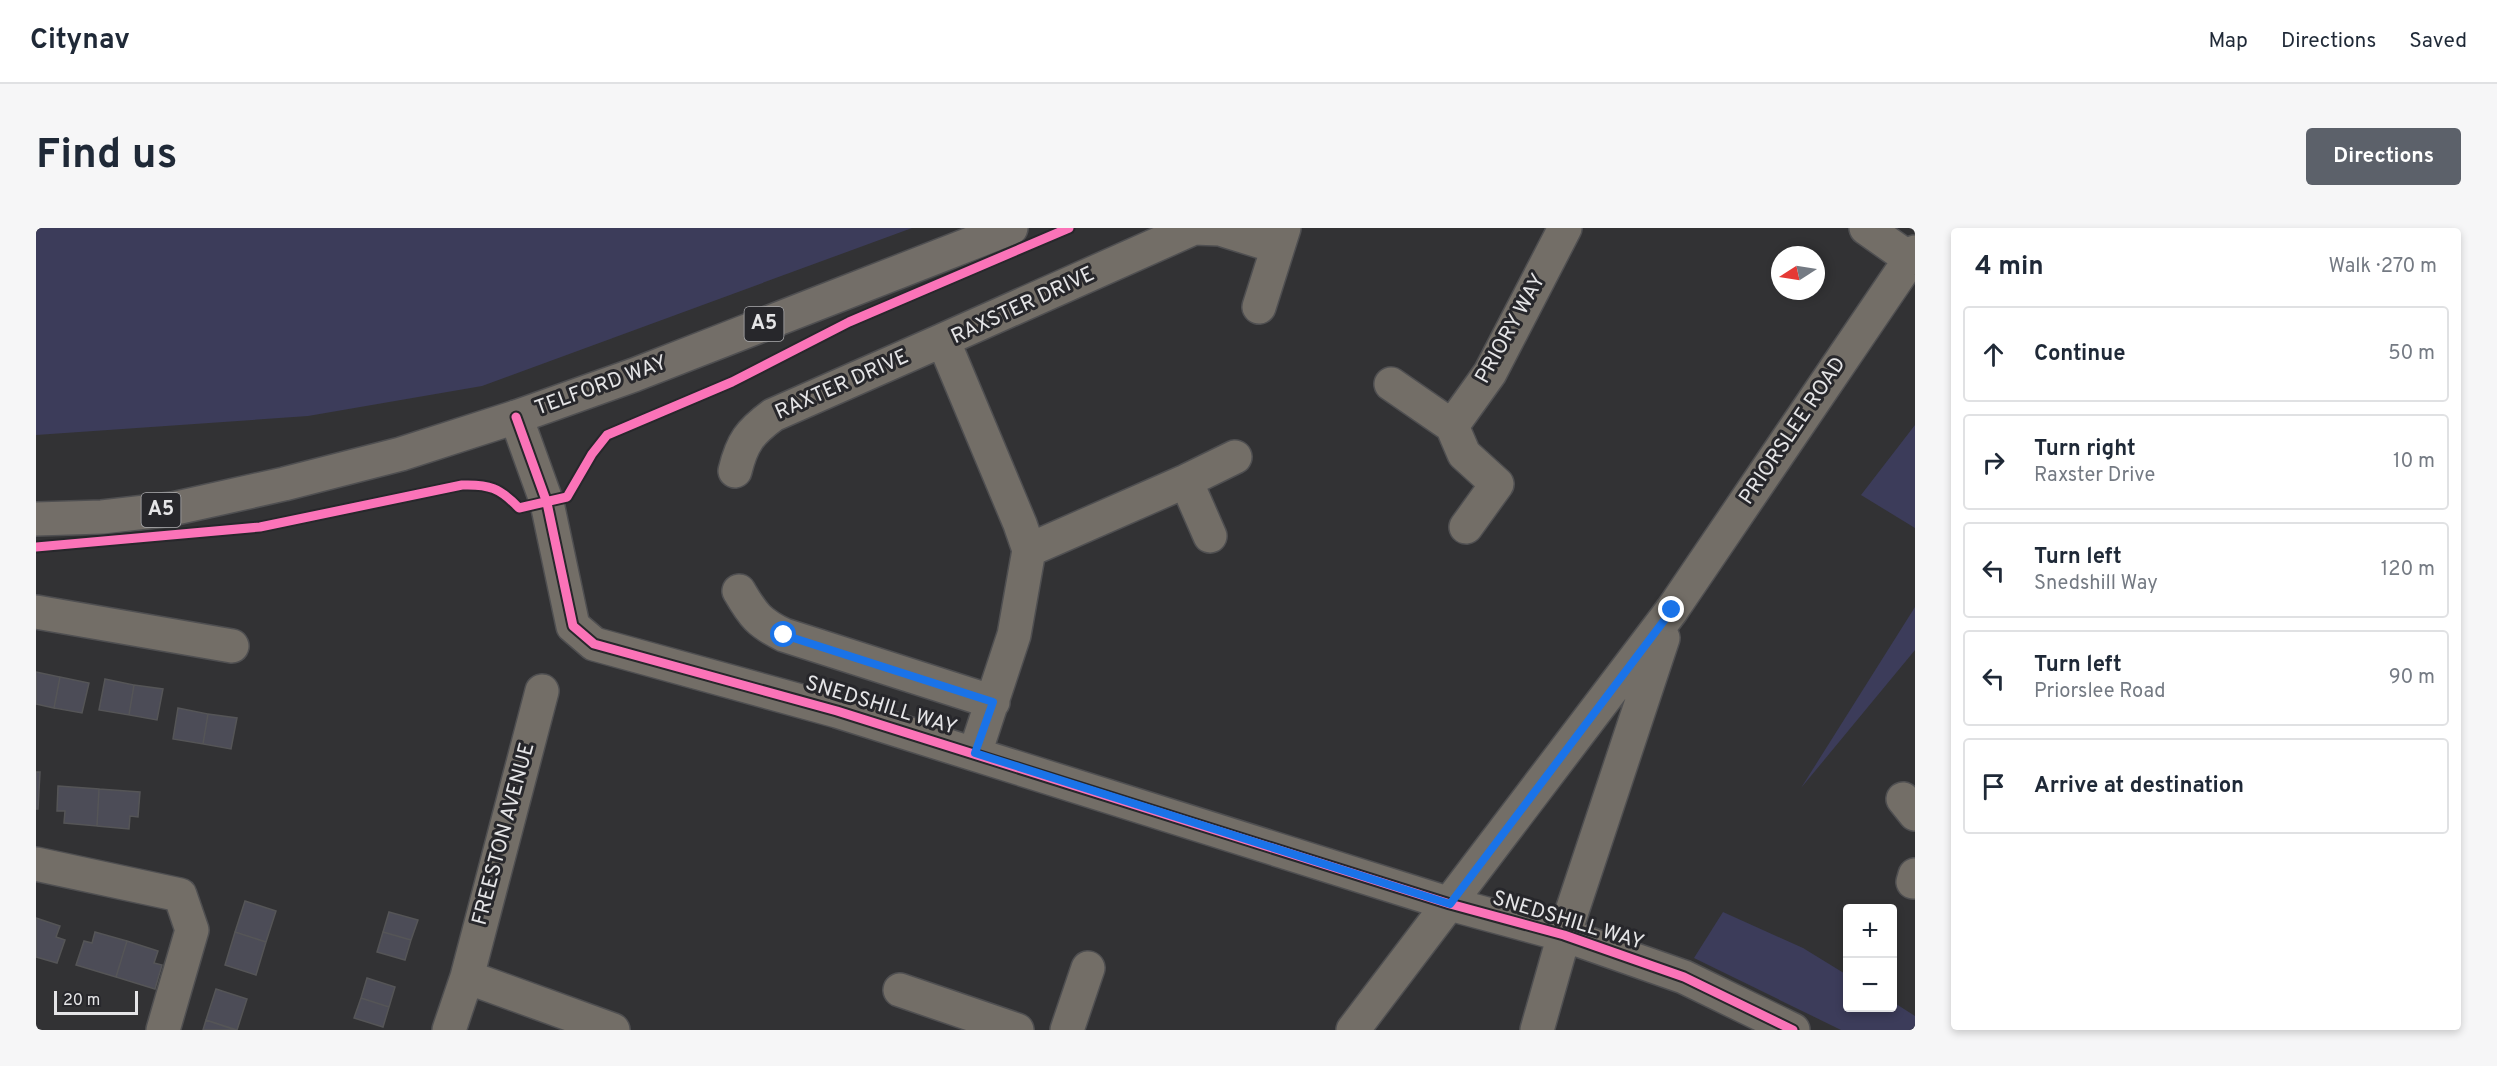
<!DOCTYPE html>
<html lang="en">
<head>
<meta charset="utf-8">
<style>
	:root { --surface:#fff; --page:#f6f6f7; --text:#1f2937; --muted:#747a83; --line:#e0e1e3; --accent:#5c616a }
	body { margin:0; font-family:Overpass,sans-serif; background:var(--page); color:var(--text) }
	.controls { position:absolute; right:18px; bottom:18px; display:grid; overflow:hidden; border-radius:6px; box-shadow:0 3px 9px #0003 }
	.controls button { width:54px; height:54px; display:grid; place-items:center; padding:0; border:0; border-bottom:2px solid var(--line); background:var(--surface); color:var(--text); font:30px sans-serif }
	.compass { position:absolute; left:1735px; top:18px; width:54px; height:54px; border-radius:50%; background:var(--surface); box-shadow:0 3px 9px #0003; rotate:258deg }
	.scale { position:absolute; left:18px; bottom:15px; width:84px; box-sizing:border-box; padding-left:6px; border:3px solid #e5e5e7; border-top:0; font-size:16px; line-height:21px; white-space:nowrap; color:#e5e5e7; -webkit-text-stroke:4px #27272b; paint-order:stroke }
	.stop { position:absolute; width:18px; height:18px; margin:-14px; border:4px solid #1a73e8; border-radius:50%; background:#fff }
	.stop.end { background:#1a73e8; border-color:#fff; box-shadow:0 2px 6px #0008 }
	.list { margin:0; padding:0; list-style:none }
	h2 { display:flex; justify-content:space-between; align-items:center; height:78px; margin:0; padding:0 24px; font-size:26px }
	h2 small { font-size:20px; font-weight:400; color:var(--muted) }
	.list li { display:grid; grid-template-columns:39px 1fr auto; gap:18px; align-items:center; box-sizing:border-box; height:96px; margin:0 12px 12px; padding:0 12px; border:2px solid var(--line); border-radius:6px }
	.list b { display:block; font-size:22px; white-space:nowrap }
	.list p { margin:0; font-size:20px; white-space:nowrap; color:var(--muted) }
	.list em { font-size:20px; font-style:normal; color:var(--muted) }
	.icon { flex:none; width:33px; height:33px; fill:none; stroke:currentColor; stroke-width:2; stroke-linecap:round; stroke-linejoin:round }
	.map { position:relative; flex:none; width:1879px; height:802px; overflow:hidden; border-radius:6px }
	header { display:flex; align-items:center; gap:36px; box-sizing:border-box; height:84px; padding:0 30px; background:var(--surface); border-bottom:2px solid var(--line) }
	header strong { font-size:28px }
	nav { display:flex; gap:33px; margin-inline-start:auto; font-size:21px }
	.intro { display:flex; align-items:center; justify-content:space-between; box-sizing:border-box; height:144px; padding:0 36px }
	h1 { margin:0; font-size:42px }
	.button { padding:15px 27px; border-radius:6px; background:var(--accent); color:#fff; font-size:21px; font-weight:700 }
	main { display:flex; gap:36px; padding:0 36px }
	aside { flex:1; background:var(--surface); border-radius:6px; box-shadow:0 3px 9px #0003 }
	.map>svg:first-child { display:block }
	.green { fill:#3c3c5a }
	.building { fill:#4c4c57; stroke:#555557; stroke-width:1.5 }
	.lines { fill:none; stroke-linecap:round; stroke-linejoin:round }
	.minor-casing { stroke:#4f4f51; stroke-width:36 }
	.major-casing { stroke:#4f4f51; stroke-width:36 }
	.minor { stroke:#736e67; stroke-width:33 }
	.major { stroke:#736e68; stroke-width:33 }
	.cycleway-casing { stroke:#27272b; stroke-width:13 }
	.cycleway { stroke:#fb73b8; stroke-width:9 }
	.route { stroke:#1a73e8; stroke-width:8 }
	.labels { text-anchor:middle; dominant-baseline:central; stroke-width:6; stroke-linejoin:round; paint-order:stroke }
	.shield { fill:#27272b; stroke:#acacaf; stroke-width:1.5 }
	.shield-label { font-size:20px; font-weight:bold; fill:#e5e5e7 }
	.street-label { font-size:21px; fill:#e5e5e7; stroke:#27272b }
</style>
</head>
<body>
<header>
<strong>Citynav</strong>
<nav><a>Map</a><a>Directions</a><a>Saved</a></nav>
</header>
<div class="intro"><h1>Find us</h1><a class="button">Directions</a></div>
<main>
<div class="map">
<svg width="1879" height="802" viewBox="0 0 1879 802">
	<rect width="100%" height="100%" fill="#323234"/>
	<path class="green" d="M0 0H876L446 158 272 188 0 207Z
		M1879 197V300L1825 267Z
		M1879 379V422L1765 560Z
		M1687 684 1767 720 1811 747 1812 780H1856L1857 774 1879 788V802H1805L1658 730Z"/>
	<path class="building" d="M0 444 24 449 18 480 0 476Z
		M24 449 53 455 46 485 18 480Z
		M69 451 98 457 93 487 63 482Z
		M98 457 127 461 121 492 93 487Z
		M142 480 172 486 167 516 137 511Z
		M172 486 201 490 195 521 167 516Z
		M0 544H4L2 581H0Z
		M22 558 63 561 61 598 28 595 29 583H21Z
		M63 561 104 564 102 589 94 588 93 601 61 598Z
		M209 673 240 683 230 714 199 704Z
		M353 684 382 692 375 712 347 704Z
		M0 690 24 698 20 709 29 712 21 735 0 729Z
		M59 704 91 713 80 749 40 737 48 713 56 715Z
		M199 704 230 714 220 747 189 737Z
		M347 704 375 712 369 732 341 724Z
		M91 713 122 723 118 735 126 737 119 761 80 749Z
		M331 750 359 759 353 779 325 770Z
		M180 761 211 771 201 802 170 792Z
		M325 770 353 779 347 799 318 790Z
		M170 792 199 802H167Z"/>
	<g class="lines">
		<g class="minor-casing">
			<path id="minor" d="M1830 0 1874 31
				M1223 79 1248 0
				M1355 156 1416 198 1428 226 1461 256 1430 299
				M480 189 511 275 537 398 558 416 801 483 1414 676 1528 707 1648 749 1757 802
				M1416 198 1454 145 1529 0
				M699 243C706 214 714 204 737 187L907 112
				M1150 253 1174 308
				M993 322 1150 253 1199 229
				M703 363C717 387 723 395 748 407L957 474
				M0 384 196 418
				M939 525 978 407 993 322 984 296 907 112 1158 0 1184 1 1242 19
				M1867 571 1879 586
				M0 636 144 667 156 702 127 802
				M1877 654 1879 647
				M431 749 577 802
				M864 762 981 802
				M413 802 431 749 506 463
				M1031 802 1052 740
				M1317 802 1636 382 1879 24
				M1501 802 1528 707 1627 410"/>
		</g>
		<g class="major-casing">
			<path id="major" d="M0 291 66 289 136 281 248 256 365 226 480 189 598 147 975 0"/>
		</g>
		<use href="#minor" class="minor"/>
		<use href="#major" class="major"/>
		<g class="cycleway-casing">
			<path id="cycleway" d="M480 189 511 275 537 398 558 416 801 483 1414 676 1528 707 1648 749 1757 802
				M0 319 224 299 426 257C453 256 464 260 483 280L531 269 556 226 571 207 696 154 813 94 1033 0"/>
		</g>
		<use href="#cycleway" class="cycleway"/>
	</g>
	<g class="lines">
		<path class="route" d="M748 407 957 474 939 525 1414 676 1636 382"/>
	</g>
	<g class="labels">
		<g class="shield">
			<rect x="708.5" y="79" width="39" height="34" rx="4.5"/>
			<rect x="105.5" y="265" width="39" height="34" rx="4.5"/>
		</g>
		<g class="shield-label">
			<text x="728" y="96">A5</text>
			<text x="125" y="282">A5</text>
		</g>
		<g class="street-label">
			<text transform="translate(987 78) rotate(-25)">RAXSTER DRIVE</text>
			<text transform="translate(1475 101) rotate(-61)">PRIORY WAY</text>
			<text transform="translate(806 157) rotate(-24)">RAXTER DRIVE</text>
			<text transform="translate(565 158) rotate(-20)">TELFORD WAY</text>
			<text transform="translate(1757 203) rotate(-56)">PRIORSLEE ROAD</text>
			<text transform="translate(845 478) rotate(17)">SNEDSHILL WAY</text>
			<text transform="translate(468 606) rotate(-75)">FREESTON AVENUE</text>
			<text transform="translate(1532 693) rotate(17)">SNEDSHILL WAY</text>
		</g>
	</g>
</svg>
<div class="controls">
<button>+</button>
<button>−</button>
</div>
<svg class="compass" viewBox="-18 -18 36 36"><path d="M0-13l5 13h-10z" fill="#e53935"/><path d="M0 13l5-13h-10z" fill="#747a83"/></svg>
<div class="scale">20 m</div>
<div class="stop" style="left:748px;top:407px"></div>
<div class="stop end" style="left:1636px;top:382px"></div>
</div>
<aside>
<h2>4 min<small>Walk · 270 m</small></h2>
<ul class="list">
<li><svg class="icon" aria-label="ahead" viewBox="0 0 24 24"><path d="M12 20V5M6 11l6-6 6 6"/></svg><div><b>Continue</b></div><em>50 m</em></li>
<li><svg class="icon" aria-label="right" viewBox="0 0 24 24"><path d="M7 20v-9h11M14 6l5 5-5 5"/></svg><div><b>Turn right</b><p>Raxster Drive</p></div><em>10 m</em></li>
<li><svg class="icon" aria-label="left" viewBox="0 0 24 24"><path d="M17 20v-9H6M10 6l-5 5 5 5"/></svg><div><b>Turn left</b><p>Snedshill Way</p></div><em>120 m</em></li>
<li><svg class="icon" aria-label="left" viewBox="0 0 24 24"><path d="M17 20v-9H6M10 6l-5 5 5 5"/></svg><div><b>Turn left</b><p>Priorslee Road</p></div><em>90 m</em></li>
<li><svg class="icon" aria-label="arrive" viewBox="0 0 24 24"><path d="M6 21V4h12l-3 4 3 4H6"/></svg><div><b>Arrive at destination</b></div></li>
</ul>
</aside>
</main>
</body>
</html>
